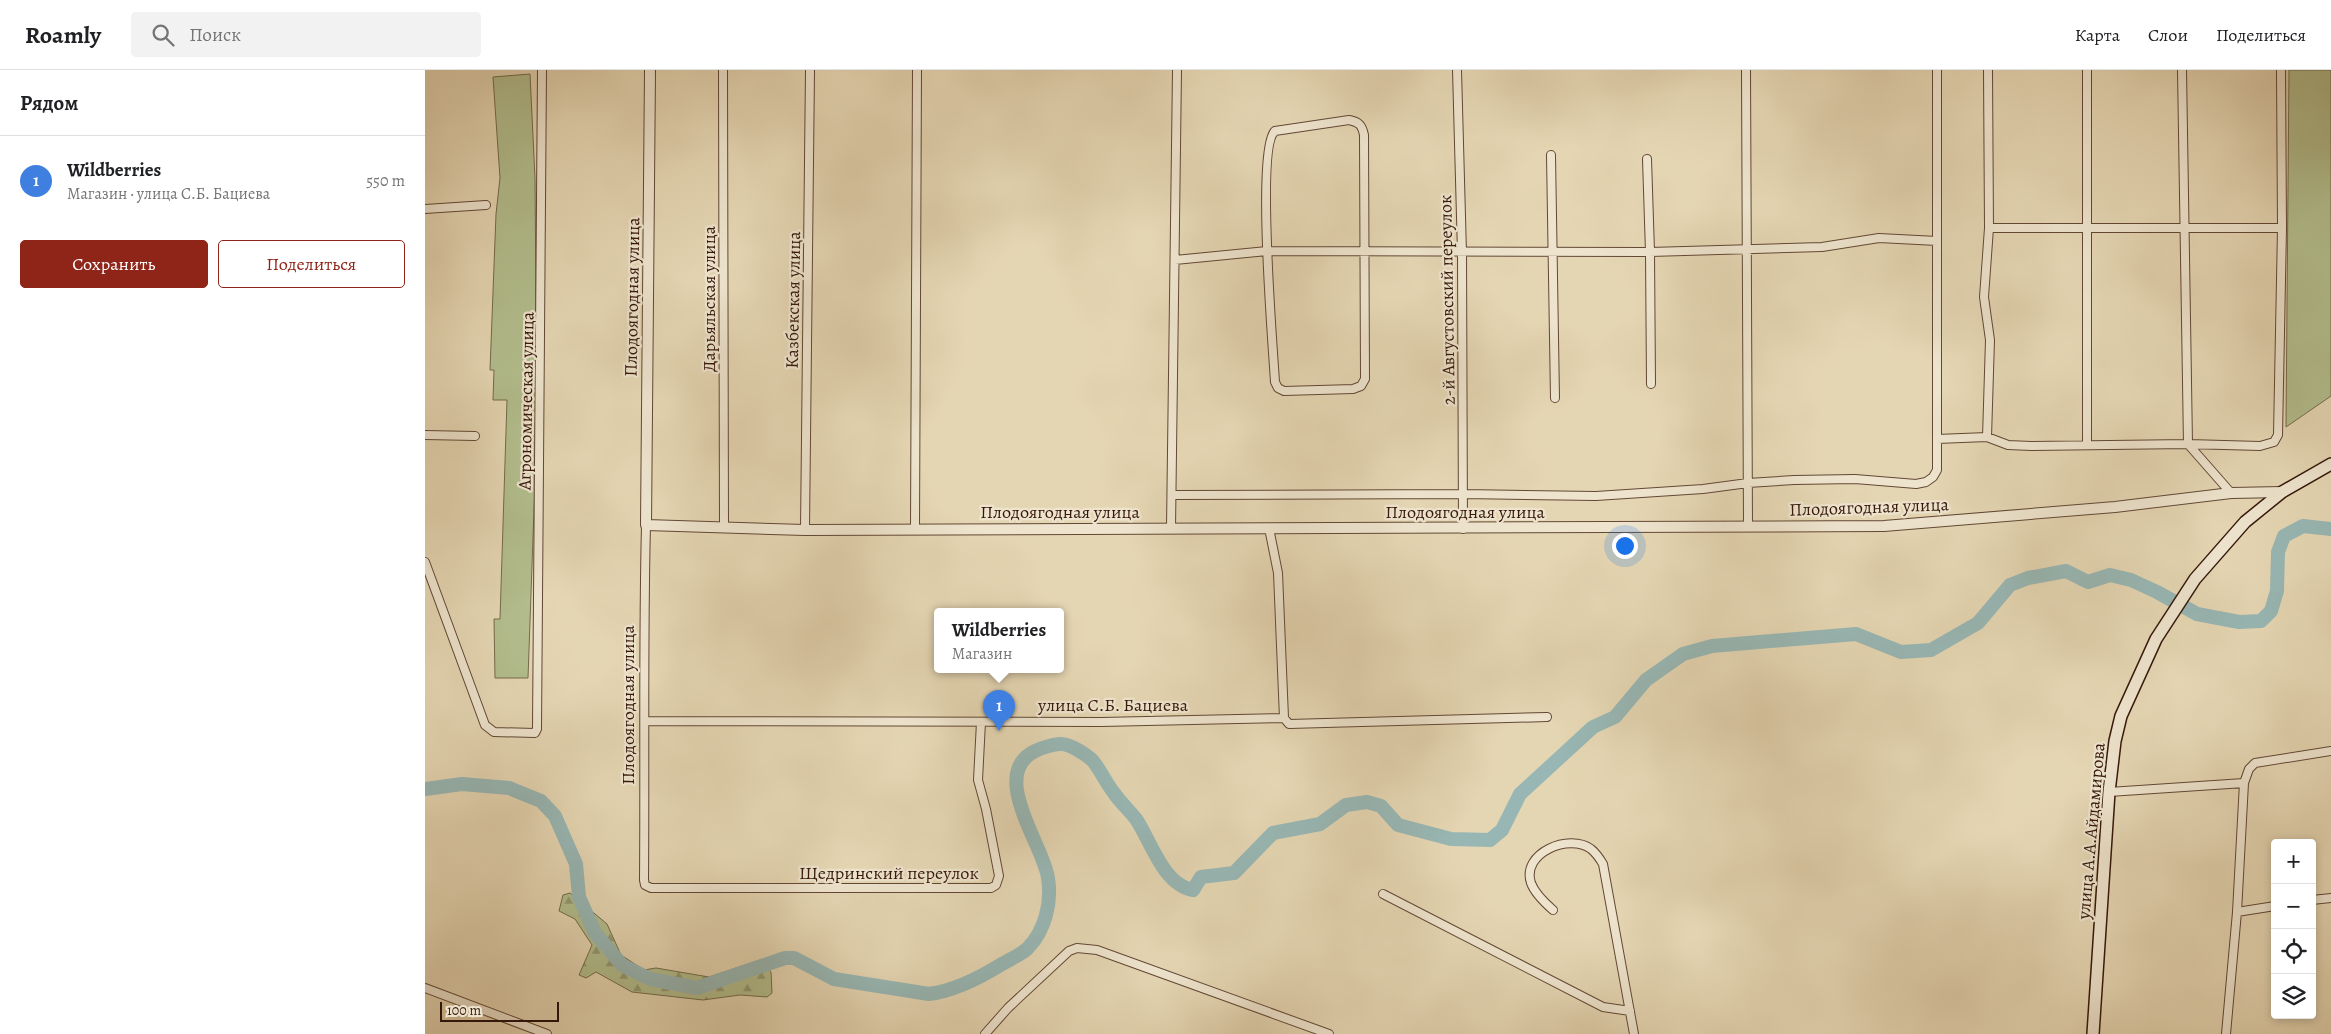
<!DOCTYPE html>
<html lang="ru">
<head>
<meta charset="utf-8">
<style>
	:root { --surface:#fff; --page:#f2f2f2; --text:#202124; --muted:#757577; --line:#e0e0e0; --accent:#8f2418 }
	body { margin:0; font-family:Alegreya,serif; background:var(--page); color:var(--text) }
	.controls { position:absolute; right:15px; bottom:15px; display:grid; overflow:hidden; border-radius:5px; box-shadow:0 2px 8px #0003 }
	.controls button { width:45px; height:45px; display:grid; place-items:center; padding:0; border:0; border-bottom:1px solid var(--line); background:var(--surface); color:var(--text); font:25px sans-serif }
	.scale { position:absolute; left:15px; bottom:12px; width:119px; box-sizing:border-box; padding-left:5px; border:2px solid #36180b; border-top:0; font-size:14px; line-height:18px; white-space:nowrap; color:#36180b; -webkit-text-stroke:4px #eee4ce; paint-order:stroke }
	.you { position:absolute; left:1199px; top:475px; width:18px; height:18px; margin:-12px; border:4px solid #fff; border-radius:50%; background:#1a73e8; box-shadow:0 0 0 8px #1a73e833 }
	.badge { display:grid; place-items:center; width:32px; height:32px; border-radius:50%; background:var(--accent); color:#fff; font-size:16px; font-weight:700 }
	.pin { position:absolute; translate:-50% -41px; filter:drop-shadow(0 1px 2px #0008) }
	.pin::after { content:''; position:absolute; top:26px; width:18px; height:15px; background:inherit; clip-path:polygon(0 0,100% 0,50% 100%) }
	.popup { position:absolute; left:509px; top:538px; width:130px; height:65px; box-sizing:border-box; display:grid; place-content:center; border-radius:5px; background:var(--surface); filter:drop-shadow(0 1px 4px #0005); font-size:16px; white-space:nowrap; color:var(--muted) }
	.popup b { font-size:19px; color:var(--text) }
	.popup::after { content:''; position:absolute; left:50%; top:100%; margin-left:-10px; border:10px solid transparent; border-top-color:var(--surface) }
	.list { margin:0; padding:0; list-style:none }
	h2 { display:flex; justify-content:space-between; align-items:center; height:65px; margin:0; padding:0 20px; font-size:21px }
	h2 small { font-size:16px; font-weight:400; color:var(--muted) }
	.list li { display:grid; grid-template-columns:32px 1fr auto; gap:15px; align-items:center; box-sizing:border-box; height:90px; padding:0 20px; border-top:1px solid var(--line) }
	.list b { display:block; font-size:19px; white-space:nowrap }
	.list p { margin:0; font-size:16px; white-space:nowrap; color:var(--muted) }
	.list em { font-size:16px; font-style:normal; color:var(--muted) }
	.actions { display:flex; gap:10px; padding:15px 20px }
	.actions a { flex:1; padding:11px 0; border:1px solid var(--accent); border-radius:5px; text-align:center; font-size:18px; color:var(--accent) }
	.actions .main { background:var(--accent); color:#fff }
	.icon { flex:none; width:28px; height:28px; fill:none; stroke:currentColor; stroke-width:2; stroke-linecap:round; stroke-linejoin:round }
	.map { position:relative; flex:none; width:1906px; height:964px; overflow:hidden }
	header { display:flex; align-items:center; gap:30px; box-sizing:border-box; height:70px; padding:0 25px; background:var(--surface); border-bottom:1px solid var(--line) }
	header strong { font-size:24px }
	nav { display:flex; gap:28px; margin-inline-start:auto; font-size:18px }
	.search { width:350px; height:45px; background:var(--page); display:flex; align-items:center; gap:12px; box-sizing:border-box; padding:0 18px; border-radius:5px; color:var(--muted); font-size:19px }
	main { display:flex }
	aside { flex:1; background:var(--surface) }
	.map>svg:first-child { display:block }
	.green { fill:#b3be8e; stroke:#746b4c }
	.forest { fill:url(#forest-firs); stroke:#746b4c }
	.lines { fill:none; stroke-linecap:round; stroke-linejoin:round }
	.river { stroke:#98b7b4; stroke-width:14 }
	.minor-casing { stroke:#624835; stroke-width:10 }
	.tertiary-casing { stroke:#624835; stroke-width:12 }
	.secondary-casing { stroke:#36180b; stroke-width:14 }
	.minor { stroke:#eee4ce; stroke-width:8 }
	.tertiary { stroke:#eee4ce; stroke-width:10 }
	.secondary { stroke:#eee4ce; stroke-width:11 }
	.labels { text-anchor:middle; dominant-baseline:central; stroke-width:4.5; stroke-linejoin:round; paint-order:stroke }
	.street-label { font-size:18px; fill:#36180b; stroke:#eee4ce }
</style>
</head>
<body>
<header>
<strong>Roamly</strong>
<div class="search"><svg class="icon" aria-label="search" viewBox="0 0 24 24"><circle cx="10" cy="10" r="6"/><path d="M15 15l6 6"/></svg>Поиск</div>
<nav><a>Карта</a><a>Слои</a><a>Поделиться</a></nav>
</header>
<main>
<aside>
<h2>Рядом<small></small></h2>
<ul class="list">
<li><span class="badge" style="background:#3f7fe0">1</span><div><b>Wildberries</b><p>Магазин · улица С.Б. Бациева</p></div><em>550 m</em></li>
</ul>
<div class="actions"><a class="main">Сохранить</a><a>Поделиться</a></div>
</aside>
<div class="map">
<svg width="1906" height="964" viewBox="0 0 1906 964">
	<defs>
		<pattern id="forest-firs" width="22" height="20" patternUnits="userSpaceOnUse" patternTransform="scale(1.25)"><rect width="22" height="20" fill="#b3be8e"/><path d="M5 1l3.5 6h-7zM16 11l3.5 6h-7z" fill="#929972"/></pattern>
	</defs>
	<rect width="100%" height="100%" fill="#e5d6b3"/>
	<filter id="stains"><feTurbulence type="fractalNoise" baseFrequency=".004" numOctaves="4"/><feColorMatrix values="0 0 0 0 .2 0 0 0 0 .09 0 0 0 0 .02 0 0 0 .5 -.17"/></filter>
	<radialGradient id="worn" r=".72"><stop offset=".6" stop-color="#630" stop-opacity="0"/><stop offset="1" stop-color="#630" stop-opacity=".3"/></radialGradient>
	<path class="green" d="M1864 0H1906V326L1861 357Z
		M105 4 110 108 112 355 103 608H70L69 549H75L82 330H68L69 300H65L71 144 75 108 68 7Z"/>
	<path class="forest" d="M145 823 182 854 196 885 219 900 231 898 284 907 335 890 346 902 347 923 342 927 315 925 278 930 207 922 171 902 161 908 154 905 167 875 150 849 134 841 138 825Z"/>
	<g class="lines">
		<path class="river" d="M0 719 37 714 84 718 116 731 130 746 151 794 154 827 170 863 197 895 225 909 272 918 360 888H369L409 909 504 924C529 921 556 907 577 894 585 889 596 885 603 878 620 860 627 833 623 808 619 776 563 704 610 681 616 678 629 674 635 674 644 673 662 685 668 691 676 701 681 713 689 723 695 732 704 740 711 749 726 771 738 815 768 820L776 807 809 803 848 763 895 754 921 735 942 732 956 736 973 755 1026 769 1065 770 1077 760 1095 724 1168 657 1190 647 1221 610 1258 584 1287 576 1431 564 1476 582 1506 580 1553 553 1585 515 1603 508 1641 501 1663 512 1685 505 1706 510 1732 522 1772 544 1814 552 1836 551 1846 541 1852 521 1853 482 1859 466 1878 456 1906 459"/>
		<g class="minor-casing">
			<path id="minor" d="M298 0 299 458
				M1032 0 1037 183 1038 459
				M1321 0 1323 457
				M1662 0V375
				M1757 0 1763 374 1806 423
				M924 50C934 52 937 55 939 65L940 309 936 316 928 319 859 321 853 318 850 312C848 278 831 76 850 61Z
				M1126 85 1130 328
				M0 139 61 135
				M1564 158H1857
				M750 190 842 181 1225 182 1222 89
				M1226 314 1225 182 1397 177 1454 168 1512 171
				M0 365 50 366
				M1562 367 1565 270 1559 227 1564 158 1563 0
				M1512 369 1562 367 1583 375 1606 376 1763 374 1835 376 1849 372 1853 365 1857 158 1856 0
				M747 425 1039 424 1171 426 1278 419 1323 413 1369 410 1430 409 1491 414 1501 412 1508 407 1512 400V0
				M221 455C218 574 220 692 219 810L220 815 226 818H566L571 815 574 806 561 739 553 710 556 652
				M490 458 492 0
				M746 458 752 0
				M844 458 853 503 859 648
				M380 460 385 0
				M0 492 60 655 69 662 110 663 112 659 117 0
				M220 651 676 652 859 648 864 654 1122 647
				M1819 713 1824 699 1830 693 1906 681
				M1684 722 1819 713 1812 842 1801 964
				M958 824 1178 937 1205 941
				M1887 830 1906 828
				M1128 840C1120 833 1110 824 1106 813 1096 783 1144 763 1166 779 1171 783 1175 789 1178 794L1209 964
				M1812 842 1850 836
				M0 918 122 964
				M560 964 583 938 644 881 652 878 672 880 904 964"/>
		</g>
		<g class="tertiary-casing">
			<path id="tertiary" d="M225 0 221 455 380 460 1459 456 1690 437 1806 423 1857 422"/>
		</g>
		<g class="secondary-casing">
			<path id="secondary" d="M1668 964 1684 722 1690 671 1696 646 1731 569 1770 509 1820 452 1857 422 1906 394"/>
		</g>
		<use href="#minor" class="minor"/>
		<use href="#tertiary" class="tertiary"/>
		<use href="#secondary" class="secondary"/>
	</g>
	<g class="labels">
		<g class="street-label">
			<text transform="translate(207 227) rotate(-89)">Плодоягодная улица</text>
			<text transform="translate(284 229) rotate(-90)">Дарьяльская улица</text>
			<text transform="translate(368 230) rotate(-89)">Казбекская улица</text>
			<text transform="translate(1022 230) rotate(-91)">2-й Августовский переулок</text>
			<text transform="translate(101 331) rotate(-89)">Агрономическая улица</text>
			<text transform="translate(1444 437) rotate(-2)">Плодоягодная улица</text>
			<text x="635" y="442">Плодоягодная улица</text>
			<text x="1040" y="442">Плодоягодная улица</text>
			<text transform="translate(203 635) rotate(-90)">Плодоягодная улица</text>
			<text x="688" y="635">улица С.Б. Бациева</text>
			<text transform="translate(1666 761) rotate(-85)">улица А.А.Айдамирова</text>
			<text x="464" y="803">Щедринский переулок</text>
		</g>
	</g>
	<rect width="100%" height="100%" filter="url(#stains)"/>
	<rect width="100%" height="100%" fill="url(#worn)"/>
</svg>
<div class="controls">
<button>+</button>
<button>−</button>
<button><svg class="icon" aria-label="locate" viewBox="0 0 24 24"><circle cx="12" cy="12" r="6"/><path d="M12 2v4M12 18v4M2 12h4M18 12h4"/></svg></button>
<button><svg class="icon" aria-label="layers" viewBox="0 0 24 24"><path d="M12 4l9 5-9 5-9-5zM3 14l9 5 9-5"/></svg></button>
</div>
<div class="scale">100 m</div>
<div class="you"></div>
<div class="pin badge" style="left:574px;top:661px;background:#3f7fe0">1</div>
<div class="popup"><b>Wildberries</b>Магазин</div>
</div>
</main>
</body>
</html>
